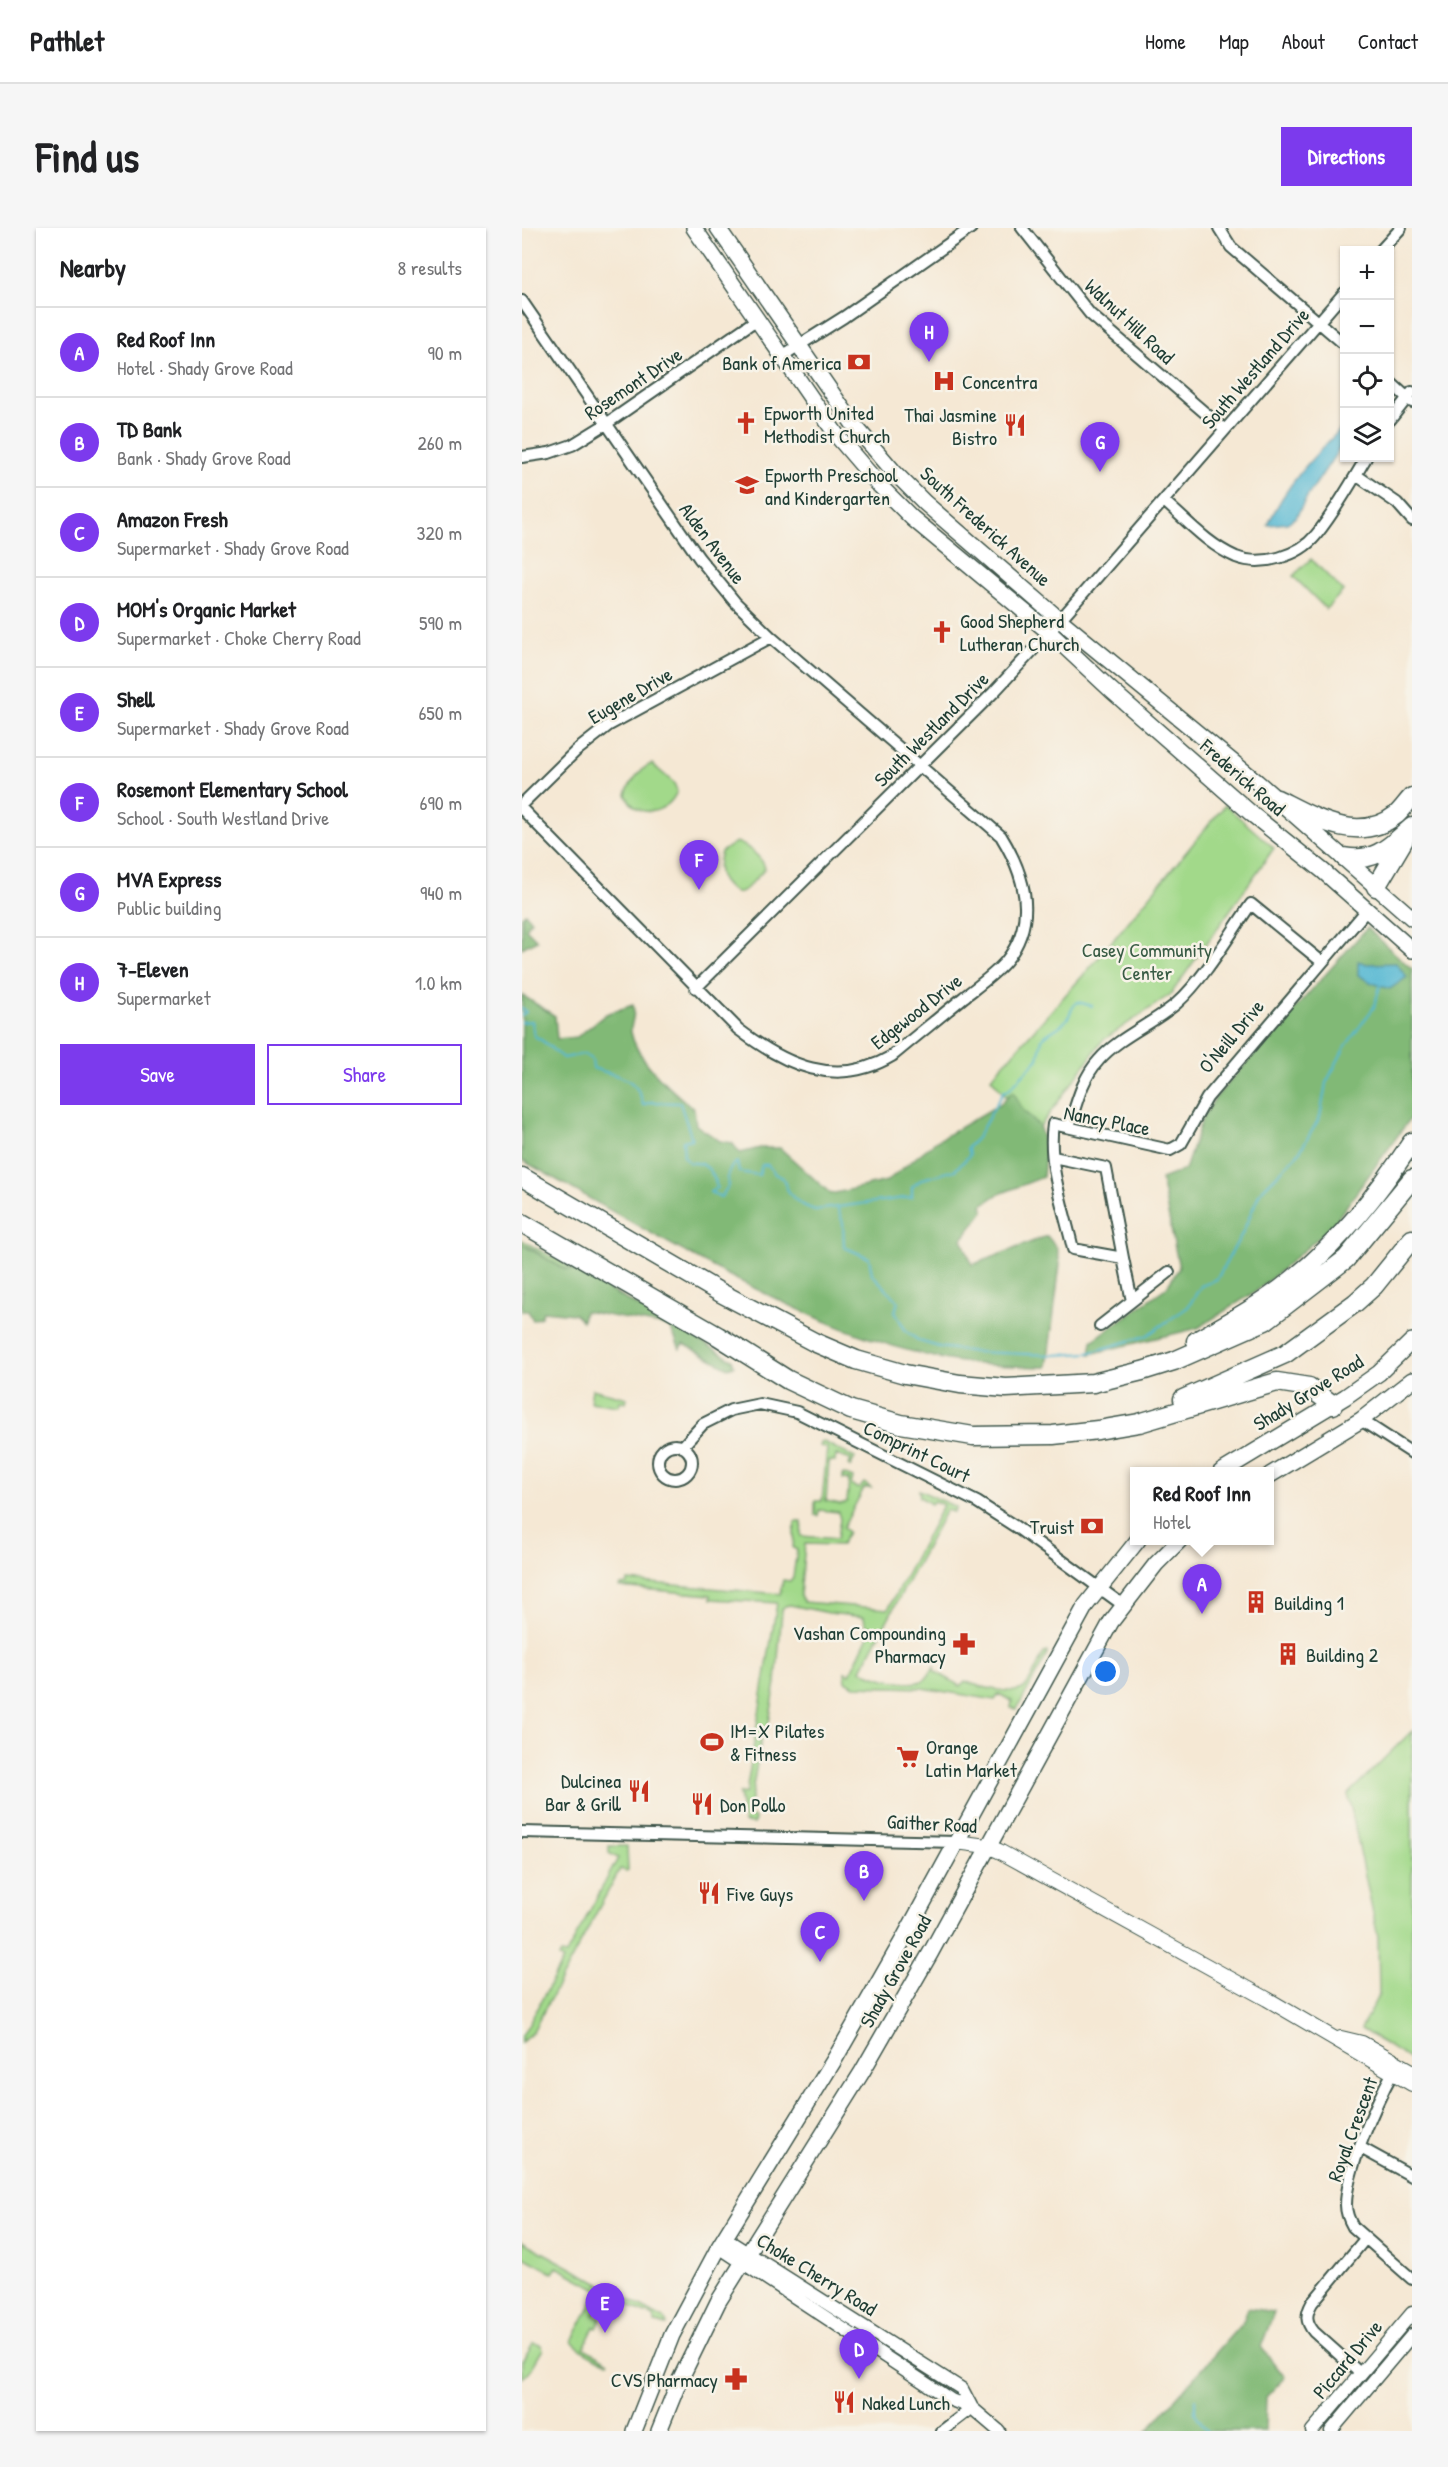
<!DOCTYPE html>
<html lang="en">
<head>
<meta charset="utf-8">
<style>
	:root { --surface:#fff; --page:#f6f6f6; --text:#202124; --muted:#757577; --line:#e0e0e0; --accent:#7c3aed }
	body { margin:0; font-family:"Patrick Hand",sans-serif; background:var(--page); color:var(--text) }
	.controls { position:absolute; right:18px; top:18px; display:grid; overflow:hidden; border-radius:0px; box-shadow:0 2px 4px #0004 }
	.controls button { width:54px; height:54px; display:grid; place-items:center; padding:0; border:0; border-bottom:2px solid var(--line); background:var(--surface); color:var(--text); font:30px sans-serif }
	.you { position:absolute; left:584px; top:1444px; width:21px; height:21px; margin:-15px; border:4px solid #fff; border-radius:50%; background:#1a73e8; box-shadow:0 0 0 9px #1a73e833 }
	.badge { display:grid; place-items:center; width:39px; height:39px; border-radius:50%; background:var(--accent); color:#fff; font-size:20px; font-weight:700 }
	.pin { position:absolute; translate:-50% -50px; filter:drop-shadow(0 2px 3px #0008) }
	.pin::after { content:''; position:absolute; top:32px; width:21px; height:18px; background:inherit; clip-path:polygon(0 0,100% 0,50% 100%) }
	.popup { position:absolute; left:608px; top:1239px; width:144px; height:78px; box-sizing:border-box; display:grid; place-content:center; border-radius:0px; background:var(--surface); filter:drop-shadow(0 2px 4px #0005); font-size:20px; white-space:nowrap; color:var(--muted) }
	.popup b { font-size:22px; color:var(--text) }
	.popup::after { content:''; position:absolute; left:50%; top:100%; margin-left:-12px; border:12px solid transparent; border-top-color:var(--surface) }
	.list { margin:0; padding:0; list-style:none }
	h2 { display:flex; justify-content:space-between; align-items:center; height:78px; margin:0; padding:0 24px; font-size:26px }
	h2 small { font-size:20px; font-weight:400; color:var(--muted) }
	.list li { display:grid; grid-template-columns:39px 1fr auto; gap:18px; align-items:center; box-sizing:border-box; height:90px; padding:0 24px; border-top:2px solid var(--line) }
	.list b { display:block; font-size:22px; white-space:nowrap }
	.list p { margin:0; font-size:20px; white-space:nowrap; color:var(--muted) }
	.list em { font-size:20px; font-style:normal; color:var(--muted) }
	.actions { display:flex; gap:12px; padding:18px 24px }
	.actions a { flex:1; padding:14px 0; border:2px solid var(--accent); border-radius:0px; text-align:center; font-size:21px; color:var(--accent) }
	.actions .main { background:var(--accent); color:#fff }
	.icon { flex:none; width:33px; height:33px; fill:none; stroke:currentColor; stroke-width:2; stroke-linecap:round; stroke-linejoin:round }
	.map { position:relative; flex:none; width:890px; height:2203px; overflow:hidden; border-radius:0px }
	header { display:flex; align-items:center; gap:36px; box-sizing:border-box; height:84px; padding:0 30px; background:var(--surface); border-bottom:2px solid var(--line) }
	header strong { font-size:28px }
	nav { display:flex; gap:33px; margin-inline-start:auto; font-size:21px }
	.intro { display:flex; align-items:center; justify-content:space-between; box-sizing:border-box; height:144px; padding:0 36px }
	h1 { margin:0; font-size:42px }
	.button { padding:15px 27px; border-radius:0px; background:var(--accent); color:#fff; font-size:21px; font-weight:700 }
	main { display:flex; gap:36px; padding:0 36px }
	aside { flex:1; background:var(--surface); border-radius:0px; box-shadow:0 2px 4px #0004 }
	.map>svg:first-child { display:block }
	.green { fill:#a2d98a; stroke:#608b5f; stroke-width:1.5 }
	.forest { fill:#81b976; stroke:#507b55; stroke-width:1.5 }
	.water { fill:#55b8d3; stroke:#3a7a84; stroke-width:1.5 }
	.lines { fill:none; stroke-linecap:round; stroke-linejoin:round }
	.stream { stroke:#55b8d3; stroke-width:2 }
	.minor-casing { stroke:#3f574c; stroke-width:14 }
	.tertiary-casing { stroke:#3f574c; stroke-width:15 }
	.secondary-casing { stroke:#3f574c; stroke-width:16 }
	.primary-casing { stroke:#3f574c; stroke-width:18 }
	.motorway-casing { stroke:#3f574c; stroke-width:21 }
	.minor { stroke:#fff; stroke-width:10 }
	.tertiary { stroke:#fff; stroke-width:12 }
	.secondary { stroke:#fff; stroke-width:14 }
	.primary { stroke:#fff; stroke-width:15 }
	.motorway { stroke:#fff; stroke-width:18 }
	.labels { text-anchor:middle; dominant-baseline:central; stroke-width:5; stroke-linejoin:round; paint-order:stroke }
	.street-label { font-size:20px; fill:#1f3d34; stroke:#f7f3e8 }
	.poi-label { font-size:20px; fill:#1f3d34; stroke:#f7f3e8; text-anchor:start }
	.park-label { font-size:20px; fill:#395c45; stroke:#f7f3e8 }
</style>
</head>
<body>
<header>
<strong>Pathlet</strong>
<nav><a>Home</a><a>Map</a><a>About</a><a>Contact</a></nav>
</header>
<div class="intro"><h1>Find us</h1><a class="button">Directions</a></div>
<main>
<aside>
<h2>Nearby<small>8 results</small></h2>
<ul class="list">
<li><span class="badge">A</span><div><b>Red Roof Inn</b><p>Hotel · Shady Grove Road</p></div><em>90 m</em></li>
<li><span class="badge">B</span><div><b>TD Bank</b><p>Bank · Shady Grove Road</p></div><em>260 m</em></li>
<li><span class="badge">C</span><div><b>Amazon Fresh</b><p>Supermarket · Shady Grove Road</p></div><em>320 m</em></li>
<li><span class="badge">D</span><div><b>MOM's Organic Market</b><p>Supermarket · Choke Cherry Road</p></div><em>590 m</em></li>
<li><span class="badge">E</span><div><b>Shell</b><p>Supermarket · Shady Grove Road</p></div><em>650 m</em></li>
<li><span class="badge">F</span><div><b>Rosemont Elementary School</b><p>School · South Westland Drive</p></div><em>690 m</em></li>
<li><span class="badge">G</span><div><b>MVA Express</b><p>Public building</p></div><em>940 m</em></li>
<li><span class="badge">H</span><div><b>7-Eleven</b><p>Supermarket</p></div><em>1.0 km</em></li>
</ul>
<div class="actions"><a class="main">Save</a><a>Share</a></div>
</aside>
<div class="map">
<svg width="890" height="2203" viewBox="0 0 890 2203">
	<rect width="100%" height="100%" fill="#f7f3e8"/>
	<filter id="ink" filterUnits="userSpaceOnUse"><feTurbulence type="fractalNoise" baseFrequency=".0167" numOctaves="2"/><feDisplacementMap in="SourceGraphic" scale="12" xChannelSelector="R" yChannelSelector="G"/><feConvolveMatrix kernelMatrix="1 2 1 2 8 2 1 2 1" color-interpolation-filters="sRGB"/></filter>
	<filter id="wash" filterUnits="userSpaceOnUse"><feTurbulence type="fractalNoise" baseFrequency=".008" numOctaves="4" result="noise"/><feDisplacementMap in="SourceGraphic" scale="24" xChannelSelector="R" yChannelSelector="G"/><feGaussianBlur stdDeviation="1.35" result="paint"/><feColorMatrix in="noise" values="0 0 0 0 0 0 0 0 0 0 0 0 0 0 0 0 0 1.4 0 .05"/><feComposite in="paint" operator="in"/></filter>
	<g filter="url(#wash)">
		<rect width="100%" height="100%" fill="#f5e8d4"/>
		<path class="green" d="M789 331 821 363 804 381 771 348Z
			M130 536 152 555 155 563C147 586 113 593 104 566 107 556 120 538 130 536Z
			M703 577 752 620 649 766 580 813 517 900 504 892 469 850 573 734Z
			M214 614C224 617 242 630 243 641L224 661 216 665C197 658 193 642 199 624Z
			M0 1012 152 1098 51 1042C31 1040 18 1022 0 1016Z
			M70 1161 105 1170 104 1174 98 1173 97 1178 68 1174Z
			M300 1213 333 1230 328 1239 327 1237 329 1232 314 1227 313 1233H307L304 1273 318 1276 325 1274 327 1252 321 1251V1246L331 1250 329 1257 337 1261 342 1255 349 1260H342L321 1300 326 1304 319 1317 283 1316 278 1367 282 1374 366 1381 421 1277 412 1273 409 1276 398 1269 397 1262 434 1279 431 1284 424 1282 339 1442C352 1449 388 1460 402 1452 407 1449 410 1441 413 1437L412 1443 439 1458 443 1453C454 1458 494 1469 503 1459 511 1450 516 1435 522 1425L525 1424V1427L495 1481 489 1480 490 1473 477 1466 473 1472 400 1460 332 1458 324 1453 323 1444 328 1446 350 1400 343 1396 342 1389 307 1385 268 1377 263 1378 260 1382 254 1455 246 1500H241L226 1588 233 1590 232 1596 222 1595 217 1566 224 1565 255 1375 189 1371V1367L97 1359 98 1357 105 1356 106 1353 258 1366 261 1352 268 1353 271 1349 275 1322 271 1320 273 1294H280L279 1308 315 1311 318 1291 316 1284 297 1282 296 1288 293 1287V1273H300L305 1220 298 1218Z
			M890 1503V1833L839 1801 857 1766 856 1709 826 1566Z
			M87 1618H105L106 1642 104 1643 98 1641 10 1805 0 1815V1808L41 1732 37 1730 39 1726 44 1727 96 1630 87 1625Z
			M0 2013 144 2092 145 2097 133 2095 132 2088 126 2085 123 2086 84 2065 72 2087 79 2091 75 2100 72 2099 62 2120 87 2134C75 2133 57 2121 50 2113L77 2062 35 2039 31 2045 0 2028Z
			M11 2115 19 2117 21 2121 7 2145 0 2150V2133Z"/>
		<path class="forest" d="M3 685 9 692 4 701 15 712 0 720V688Z
			M845 700 890 741V888L810 998 736 1062 676 1100 568 1126 570 1113 645 1059 657 1040 639 951 663 942 680 891 693 870Z
			M0 767 33 788 35 811 55 809 84 786 111 777C114 789 108 796 109 804 114 832 151 864 172 881L174 897 198 913 210 915 218 925 238 920H258L309 966 365 953 413 914 478 876 491 863 501 882 517 898 524 918 521 949 475 967 460 977 462 983 440 1011 450 1037 525 1008 535 1020 538 1036 525 1139C489 1138 452 1138 417 1130 341 1114 271 1080 202 1045 134 1009 67 970 0 932Z
			M0 1016 42 1041 51 1042 210 1131 212 1138 206 1140 162 1116 158 1121 149 1101 144 1098 62 1083 60 1093 52 1086 21 1083 19 1089 11 1092 6 1083H0Z
			M726 2080 752 2084 739 2119 763 2149 744 2169 743 2203H625L721 2094Z"/>
		<path class="water" d="M822 198V214L785 269 774 289 765 295 746 297C762 259 793 226 822 198Z
			M836 733 845 736 874 735 885 749 868 761 850 755 836 747Z"/>
		<g class="lines">
			<path class="stream" d="M0 780 4 784 0 787
				M0 794 10 793 12 808C25 813 30 824 42 830L61 826 70 831 71 840C96 849 116 848 121 877L128 874 158 875 170 911 161 913 162 929 168 935C185 933 192 945 195 960L188 964 199 969 207 957C204 947 206 941 215 934L217 944 237 947 240 937H246L253 946 261 950C266 968 275 976 293 982L390 969V959L400 951 433 942 448 927 445 920 455 910 481 864 487 861 516 831 520 811C527 803 539 800 545 791 550 784 549 778 556 774L570 778
				M315 979 321 995 322 1019 347 1030 350 1046 376 1073 373 1084 384 1103 397 1113 417 1119 453 1124 532 1127 566 1125 624 1108 666 1079 679 1058 695 1051 721 1004 738 964 777 925 798 889 804 855 823 819 852 779 858 758
				M673 2171V2185L685 2203"/>
		</g>
	</g>
	<g filter="url(#ink)">
		<g class="lines">
			<g class="minor-casing">
				<path id="minor" d="M500 0 568 86 703 202
					M697 0 709 19 822 116
					M859 22 879 0
					M0 73 177 330 213 374 249 409 479 608C503 647 516 693 484 733 472 747 456 758 442 769 418 789 394 808 370 828 314 861 263 837 216 801L0 581
					M260 128 322 89 449 0
					M868 154 890 174
					M868 192 890 164
					M0 229 27 225 50 217 84 196 234 92
					M834 247 875 275 890 292
					M642 273C664 292 686 317 714 329 740 339 777 328 794 307 813 284 829 255 844 230
					M0 576 54 523 87 497 249 409
					M174 760 471 465 524 408 822 65
					M547 899C554 877 560 850 577 832 598 808 631 796 655 775 682 751 708 706 729 676L800 734
					M531 929 584 940 601 1030 551 1021C542 981 525 936 531 896L648 922 659 916 685 870 844 683
					M610 1073 647 1044
					M578 1098 610 1073 601 1030
					M839 1192 890 1225
					M136 1234a17 17 0 1 1 34 0a17 17 0 1 1-34 0Z
					M160 1219 181 1196 209 1182 238 1176 275 1184 455 1274 494 1299 601 1377
					M0 1604 434 1614
					M871 1844C854 1874 824 1944 824 1977 824 1985 827 1992 831 1999L890 2051
					M839 1920 890 1948
					M839 2146 792 2104C783 2093 784 2086 790 2075L843 2011
					M420 2203 450 2180"/>
			</g>
			<g class="tertiary-casing">
				<path id="tertiary" d="M202 2010 440 2161 450 2180
					M197 2019 429 2172 450 2180 477 2203
					M790 2203 890 2085
					M809 2203 890 2107"/>
			</g>
			<g class="secondary-casing">
				<path id="secondary" d="M434 1614 465 1618 477 1623 745 1771 890 1856
					M819 1810 840 1815 890 1843"/>
			</g>
			<g class="primary-casing">
				<path id="primary" d="M172 0 316 209 358 258 390 290 527 404 589 462 731 587 801 643 890 722
					M196 0 332 197 373 245 403 275 538 392 735 554 890 690
					M699 1244 823 1169 857 1145 890 1113
					M748 1247 839 1192 890 1152
					M112 2203 150 2107 197 2019 314 1829 382 1710 564 1377 616 1312
					M137 2203 156 2156 196 2074 340 1844 409 1724 589 1394 634 1336 658 1312"/>
			</g>
			<g class="motorway-casing">
				<path id="motorway" d="M755 571C791 589 836 617 874 587 880 582 885 574 890 569
					M822 629C854 635 868 618 890 599
					M854 659 882 612
					M0 949 199 1065 292 1114 334 1132 383 1146 438 1156 484 1160 571 1155 620 1143 652 1133 743 1093 824 1031 890 951
					M0 995 196 1108 266 1152 329 1182 379 1196 451 1208 531 1207 576 1202 617 1195 755 1154 787 1159 811 1177
					M674 1113C706 1095 741 1076 770 1052 819 1013 856 965 890 914
					M661 1171 763 1126 833 1075 852 1058 890 1011"/>
			</g>
			<use href="#minor" class="minor"/>
			<use href="#tertiary" class="tertiary"/>
			<use href="#secondary" class="secondary"/>
			<use href="#primary" class="primary"/>
			<use href="#motorway" class="motorway"/>
		</g>
	</g>
	<defs>
		<g id="bank-bare" transform="scale(1.8)"><path d="M-6-4H6V4H-6ZM0-2.3a2.3 2.3 0 1 0 0 4.6a2.3 2.3 0 1 0 0-4.6Z" fill="#c8321e" stroke="#f7f3e8" stroke-width="2.5" paint-order="stroke"/></g>
		<g id="hospital-bare" transform="scale(1.8)"><path d="M-5-5h3v3.5h4V-5h3V5h-3V1.5h-4V5h-3Z" fill="#c8321e" stroke="#f7f3e8" stroke-width="2.5" paint-order="stroke"/></g>
		<g id="church-bare" transform="scale(1.8)"><path d="M-1.2-6h2.4v3.5h3.3v2.4h-3.3V6h-2.4V-.1h-3.3v-2.4h3.3Z" fill="#c8321e" stroke="#f7f3e8" stroke-width="2.5" paint-order="stroke"/></g>
		<g id="restaurant-bare" transform="scale(1.8)"><path d="M-5-6h1v4h1v-4h1v4h1v-4h1v5L-1.5 .5V6h-2V.5L-5-1ZM5-6V6H3V1.5H1.5Q1.5-4 5-6Z" fill="#c8321e" stroke="#f7f3e8" stroke-width="2.5" paint-order="stroke"/></g>
		<g id="school-bare" transform="scale(1.8)"><path d="M0-5L7-2L0 1L-7-2ZM-4 1L0 2.5L4 1V4Q0 6-4 4Z" fill="#c8321e" stroke="#f7f3e8" stroke-width="2.5" paint-order="stroke"/></g>
		<g id="building-bare" transform="scale(1.8)"><path d="M-4-6H4V6H1V3H-1V6H-4ZM-2.5-4.3h1.7v1.8h-1.7ZM.8-4.3h1.7v1.8H.8ZM-2.5-1h1.7V.8h-1.7ZM.8-1h1.7V.8H.8Z" fill="#c8321e" stroke="#f7f3e8" stroke-width="2.5" paint-order="stroke"/></g>
		<g id="pharmacy-bare" transform="scale(1.8)"><path d="M-2-6h4v4h4v4h-4v4h-4v-4h-4v-4h4Z" fill="#c8321e" stroke="#f7f3e8" stroke-width="2.5" paint-order="stroke"/></g>
		<g id="stadium-bare" transform="scale(1.8)"><path d="M0-5a6.5 5 0 1 0 0 10a6.5 5 0 1 0 0-10ZM-3.5-1.8h7v3.6h-7Z" fill="#c8321e" stroke="#f7f3e8" stroke-width="2.5" paint-order="stroke"/></g>
		<g id="supermarket-bare" transform="scale(1.8)"><path d="M-6-5.5h2.5l.6 2H6L4.5 2H-2.5L-4.4-4H-6ZM-1.5 3.2a1.3 1.3 0 1 0 .1 0ZM3 3.2a1.3 1.3 0 1 0 .1 0Z" fill="#c8321e" stroke="#f7f3e8" stroke-width="2.5" paint-order="stroke"/></g>
	</defs>
	<g fill-rule="evenodd">
		<use href="#bank-bare" x="337" y="134"/>
		<use href="#hospital-bare" x="422" y="153"/>
		<use href="#church-bare" x="224" y="195"/>
		<use href="#restaurant-bare" x="493" y="197"/>
		<use href="#school-bare" x="225" y="257"/>
		<use href="#church-bare" x="420" y="404"/>
		<use href="#bank-bare" x="570" y="1298"/>
		<use href="#building-bare" x="734" y="1374"/>
		<use href="#pharmacy-bare" x="442" y="1416"/>
		<use href="#building-bare" x="766" y="1426"/>
		<use href="#stadium-bare" x="190" y="1514"/>
		<use href="#supermarket-bare" x="386" y="1529"/>
		<use href="#restaurant-bare" x="117" y="1563"/>
		<use href="#restaurant-bare" x="180" y="1576"/>
		<use href="#restaurant-bare" x="187" y="1665"/>
		<use href="#pharmacy-bare" x="214" y="2151"/>
		<use href="#restaurant-bare" x="322" y="2174"/>
	</g>
	<g class="labels">
		<g class="street-label">
			<text transform="translate(608 93) rotate(43)">Walnut Hill Road</text>
			<text transform="translate(733 140) rotate(-49)">South Westland Drive</text>
			<text transform="translate(111 155) rotate(-34)">Rosemont Drive</text>
			<text transform="translate(464 298) rotate(42)">South Frederick Avenue</text>
			<text transform="translate(191 315) rotate(53)">Alden Avenue</text>
			<text transform="translate(108 467) rotate(-30)">Eugene Drive</text>
			<text transform="translate(409 501) rotate(-45)">South Westland Drive</text>
			<text transform="translate(721 549) rotate(41)">Frederick Road</text>
			<text transform="translate(394 783) rotate(-38)">Edgewood Drive</text>
			<text transform="translate(709 808) rotate(-50)">O'Neill Drive</text>
			<text transform="translate(585 892) rotate(11)">Nancy Place</text>
			<text transform="translate(786 1164) rotate(-32)">Shady Grove Road</text>
			<text transform="translate(395 1223) rotate(26)">Comprint Court</text>
			<text transform="translate(410 1595) rotate(3)">Gaither Road</text>
			<text transform="translate(373 1743) rotate(-61)">Shady Grove Road</text>
			<text transform="translate(830 1901) rotate(-70)">Royal Crescent</text>
			<text transform="translate(295 2046) rotate(32)">Choke Cherry Road</text>
			<text transform="translate(825 2131) rotate(-50)">Piccard Drive</text>
		</g>
		<g class="poi-label">
			<text x="319" y="134" text-anchor="end">Bank of America</text>
			<text x="440" y="153">Concentra</text>
			<text x="242" y="184">Epworth United<tspan x="242" dy="23">Methodist Church</tspan></text>
			<text x="475" y="186" text-anchor="end">Thai Jasmine<tspan x="475" dy="23">Bistro</tspan></text>
			<text x="243" y="246">Epworth Preschool<tspan x="243" dy="23">and Kindergarten</tspan></text>
			<text x="438" y="392">Good Shepherd<tspan x="438" dy="23">Lutheran Church</tspan></text>
			<text x="552" y="1298" text-anchor="end">Truist</text>
			<text x="752" y="1374">Building 1</text>
			<text x="424" y="1404" text-anchor="end">Vashan Compounding<tspan x="424" dy="23">Pharmacy</tspan></text>
			<text x="784" y="1426">Building 2</text>
			<text x="208" y="1502">IM=X Pilates<tspan x="208" dy="23">&amp; Fitness</tspan></text>
			<text x="404" y="1518">Orange<tspan x="404" dy="23">Latin Market</tspan></text>
			<text x="99" y="1552" text-anchor="end">Dulcinea<tspan x="99" dy="23">Bar &amp; Grill</tspan></text>
			<text x="198" y="1576">Don Pollo</text>
			<text x="205" y="1665">Five Guys</text>
			<text x="196" y="2151" text-anchor="end">CVS Pharmacy</text>
			<text x="340" y="2174">Naked Lunch</text>
		</g>
		<g class="park-label">
			<text x="625" y="721">Casey Community<tspan x="625" dy="23">Center</tspan></text>
		</g>
	</g>
</svg>
<div class="controls">
<button>+</button>
<button>−</button>
<button><svg class="icon" aria-label="locate" viewBox="0 0 24 24"><circle cx="12" cy="12" r="6"/><path d="M12 2v4M12 18v4M2 12h4M18 12h4"/></svg></button>
<button><svg class="icon" aria-label="layers" viewBox="0 0 24 24"><path d="M12 4l9 5-9 5-9-5zM3 14l9 5 9-5"/></svg></button>
</div>
<div class="you"></div>
<div class="pin badge" style="left:680px;top:1386px">A</div>
<div class="popup"><b>Red Roof Inn</b>Hotel</div>
<div class="pin badge" style="left:342px;top:1673px">B</div>
<div class="pin badge" style="left:298px;top:1734px">C</div>
<div class="pin badge" style="left:337px;top:2151px">D</div>
<div class="pin badge" style="left:83px;top:2105px">E</div>
<div class="pin badge" style="left:177px;top:662px">F</div>
<div class="pin badge" style="left:578px;top:244px">G</div>
<div class="pin badge" style="left:407px;top:134px">H</div>
</div>
</main>
</body>
</html>
